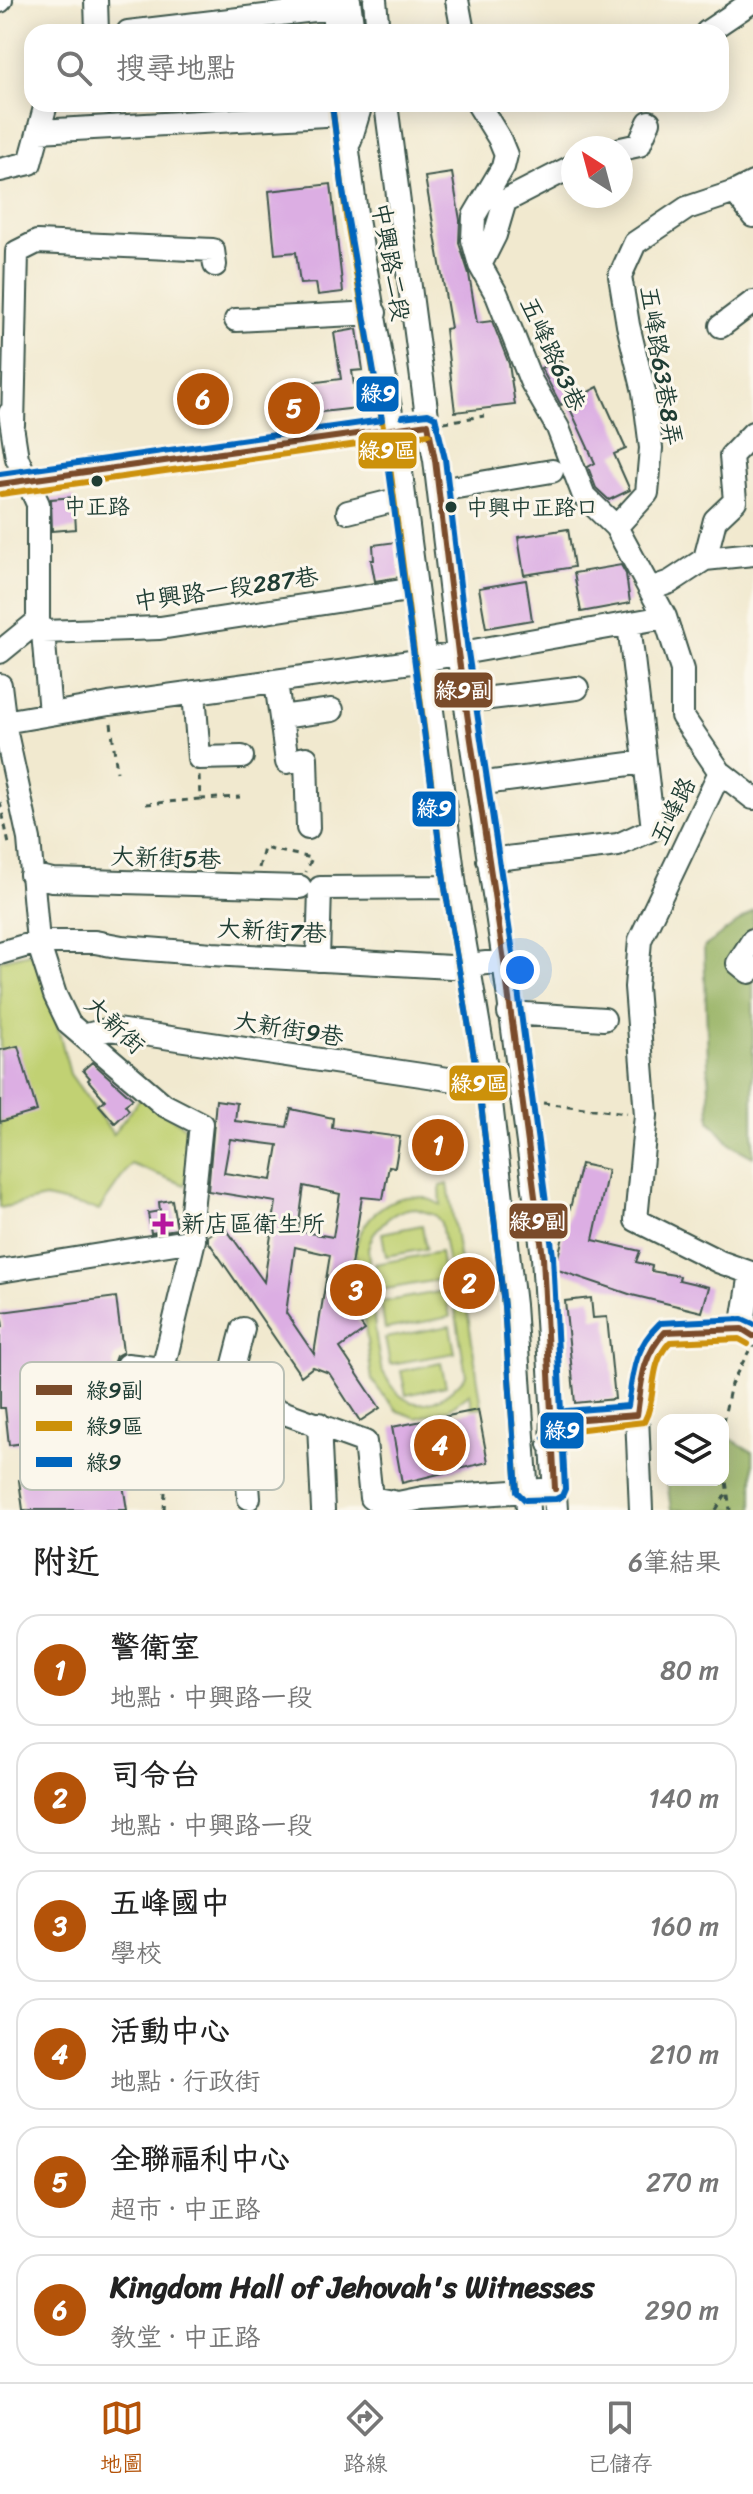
<!DOCTYPE html>
<html lang="zh-TW">
<head>
<meta charset="utf-8">
<style>
	:root { --surface:#fff; --page:#f2f2f2; --text:#222; --muted:#767676; --line:#e0e0e0; --accent:#b45309 }
	body { margin:0; font-family:Sriracha,"LXGW WenKai TC",sans-serif; background:var(--page); color:var(--text) }
	.controls { position:absolute; right:24px; bottom:24px; display:grid; overflow:hidden; border-radius:16px; box-shadow:0 4px 20px #0003 }
	.controls button { width:72px; height:72px; display:grid; place-items:center; padding:0; border:0; border-bottom:2px solid var(--line); background:var(--surface); color:var(--text); font:40px sans-serif }
	.compass { position:absolute; left:561px; top:136px; width:72px; height:72px; border-radius:50%; background:var(--surface); box-shadow:0 4px 20px #0003; rotate:324deg }
	.you { position:absolute; left:520px; top:970px; width:28px; height:28px; margin:-20px; border:6px solid #fff; border-radius:50%; background:#1a73e8; box-shadow:0 0 0 12px #1a73e833 }
	.badge { display:grid; place-items:center; width:52px; height:52px; border-radius:50%; background:var(--accent); color:#fff; font-size:26px; font-weight:700 }
	.pin { position:absolute; translate:-50% -50%; border:4px solid #fff; box-shadow:0 2px 8px #0006 }
	.list { margin:0; padding:0; list-style:none }
	h2 { display:flex; justify-content:space-between; align-items:center; height:104px; margin:0; padding:0 32px; font-size:34px }
	h2 small { font-size:26px; font-weight:400; color:var(--muted) }
	.list li { display:grid; grid-template-columns:52px 1fr auto; gap:24px; align-items:center; box-sizing:border-box; height:112px; margin:0 16px 16px; padding:0 16px; border:2px solid var(--line); border-radius:24px }
	.list b { display:block; font-size:30px; white-space:nowrap }
	.list p { margin:0; font-size:26px; white-space:nowrap; color:var(--muted) }
	.list em { font-size:26px; font-style:normal; color:var(--muted) }
	.icon { flex:none; width:44px; height:44px; fill:none; stroke:currentColor; stroke-width:2; stroke-linecap:round; stroke-linejoin:round }
	.map { position:relative; flex:none; width:753px; height:1510px; overflow:hidden }
	.search { position:absolute; background:var(--surface); box-shadow:0 4px 20px #0003; left:24px; right:24px; top:24px; height:88px; display:flex; align-items:center; gap:20px; box-sizing:border-box; padding:0 28px; border-radius:24px; color:var(--muted); font-size:30px }
	.sheet { height:872px; background:var(--surface) }
	nav { display:flex; justify-content:space-around; align-items:center; box-sizing:border-box; height:112px; border-top:2px solid var(--line); background:var(--surface); font-size:22px; color:var(--muted) }
	nav a { display:grid; justify-items:center; gap:4px }
	nav .on { color:var(--accent) }
	.map>svg:first-child { display:block }
	.green { fill:#c1d173; stroke:#708754; stroke-width:2; fill-rule:evenodd }
	.forest { fill:#98b365; stroke:#5c784c; stroke-width:2 }
	.building { fill:#dcaee3; fill-rule:evenodd }
	.lines { fill:none; stroke-linecap:round; stroke-linejoin:round }
	.minor-casing { stroke:#3e574b; stroke-width:26 }
	.path { stroke:#3e574b; stroke-width:3; stroke-dasharray:6 6; stroke-linecap:butt }
	.minor { stroke:#fff; stroke-width:22 }
	.bus-1-casing { stroke:#fbf7ec; stroke-width:12 }
	.bus-2-casing { stroke:#fbf7ec; stroke-width:12 }
	.bus-3-casing { stroke:#fbf7ec; stroke-width:12 }
	.bus-1 { stroke:#7a4b2a; stroke-width:6 }
	.bus-2 { stroke:#cc910a; stroke-width:6 }
	.bus-3 { stroke:#0065bd; stroke-width:6 }
	.bus-dot { fill:#1f3d34; stroke:#fbf7ec; stroke-width:3 }
	.poi-dot { fill:#b5179e; stroke:#fbf7ec; stroke-width:3 }
	.labels { text-anchor:middle; dominant-baseline:central; stroke-width:6; stroke-linejoin:round; paint-order:stroke }
	.bus-label { font-size:22px; fill:#1f3d34; stroke:#fbf7ec }
	.street-label { font-size:24px; fill:#1f3d34; stroke:#fbf7ec }
	.poi-label { font-size:24px; fill:#1f3d34; stroke:#fbf7ec; text-anchor:start }
	.key { fill:#fbf7ec; stroke:#b9bfb5; stroke-width:2 }
	.key-label { font-size:22px; fill:#1f3d34 }
	.line-badge { stroke:#fbf7ec; stroke-width:3 }
	.badge-label { font-size:22px; text-anchor:middle; font-weight:bold; fill:#fff }
</style>
</head>
<body>
<div class="map">
<svg width="753" height="1510" viewBox="0 0 753 1510">
	<rect width="100%" height="100%" fill="#fbf7ec"/>
	<filter id="ink" filterUnits="userSpaceOnUse"><feTurbulence type="fractalNoise" baseFrequency=".0125" numOctaves="2"/><feDisplacementMap in="SourceGraphic" scale="16" xChannelSelector="R" yChannelSelector="G"/><feConvolveMatrix kernelMatrix="1 2 1 2 8 2 1 2 1" color-interpolation-filters="sRGB"/></filter>
	<filter id="wash" filterUnits="userSpaceOnUse"><feTurbulence type="fractalNoise" baseFrequency=".006" numOctaves="4" result="noise"/><feDisplacementMap in="SourceGraphic" scale="32" xChannelSelector="R" yChannelSelector="G"/><feGaussianBlur stdDeviation="1.8" result="paint"/><feColorMatrix in="noise" values="0 0 0 0 0 0 0 0 0 0 0 0 0 0 0 0 0 1.4 0 .05"/><feComposite in="paint" operator="in"/></filter>
	<g filter="url(#wash)">
		<rect width="100%" height="100%" fill="#f1e9cf"/>
		<path class="green" d="M38 951 70 1074 113 1134 141 1097 194 1133 185 1185 131 1164 99 1210 45 1198 0 1208V960Z
			M448 1184 482 1407 472 1408 470 1393 449 1409 417 1418 398 1411 380 1391 372 1380 355 1250C362 1211 404 1181 441 1205L440 1186ZM413 1208 435 1215 441 1223 466 1375C444 1402 414 1418 390 1384 387 1378 383 1373 381 1367 373 1331 372 1287 368 1249 372 1229 392 1210 413 1208Z
			M422 1225 426 1249 386 1256 382 1233Z
			M440 1252 444 1279 380 1290 375 1264Z
			M445 1291 450 1317 385 1329 381 1302Z
			M450 1326 455 1353 390 1364 385 1338Z
			M441 1363 446 1386 406 1395 401 1371Z"/>
		<path class="forest" d="M753 911V1157L731 1145 710 1121 704 947Z
			M723 1434 753 1452V1510H671L667 1480H723Z"/>
		<g id="blocks">
			<path class="building" d="M452 173 460 220 459 243 469 274 477 323 492 321 509 364 515 405 455 412 445 329 451 328 425 177Z
				M331 184 343 292 318 295 316 283 300 284 296 252 275 254 269 191Z
				M357 329 363 370 352 371 357 408 313 413 309 383 341 379 334 333Z
				M560 359 579 397 598 387 626 449 614 454 630 490 609 500 596 488 588 467 595 463 567 402 561 405 541 368Z
				M74 497 76 529 52 531 51 499Z
				M568 529 574 567 524 575 518 537Z
				M396 542 400 577 375 581 371 560H374L373 545Z
				M621 565 626 574 630 603 581 612 574 573Z
				M526 580 532 620 486 628 479 588Z
				M18 1046 37 1111 0 1122V1050Z
				M92 1062 133 1099 125 1105 129 1110 115 1123 99 1105 105 1100 88 1080 90 1078 83 1070Z
				M216 1100 237 1103 235 1121 287 1127 291 1109 333 1118 332 1128 400 1137 395 1167 389 1166 383 1199 362 1197 345 1303 365 1330 340 1348 380 1408 360 1421 329 1373 313 1367 301 1376 208 1241V1236L215 1231 217 1216 264 1282 276 1202 208 1191ZM230 1139 278 1145 272 1180 224 1173ZM304 1186 340 1194 333 1237 298 1231ZM295 1247 330 1255 314 1354 286 1313Z
				M454 1136V1152L421 1154 422 1137Z
				M581 1164 608 1170 593 1240 640 1251 636 1262 652 1266 651 1271 680 1276 679 1280 709 1287 702 1312 632 1295 558 1270 557 1261Z
				M172 1200 177 1229 151 1233 148 1213 160 1211 159 1202Z
				M116 1297 123 1352 116 1356 113 1364 118 1376 127 1379 133 1428 9 1445 5 1408H0V1328L3 1327 1 1312Z
				M591 1298 593 1318 607 1317 615 1399 575 1403 565 1301Z
				M478 1410 488 1462 402 1483 392 1427Z
				M120 1465 127 1510H23L19 1480Z"/>
		</g>
	</g>
	<g filter="url(#ink)">
		<use href="#blocks" fill-opacity="0" stroke="#3e574b" stroke-width="2"/>
		<g class="lines">
			<g class="minor-casing">
				<path id="minor" d="M96 0 97 32
					M332 0 335 32
					M349 0 353 32
					M375 0 378 32
					M457 0 463 32
					M0 1 1 0
					M128 32 332 8
					M707 32 753 1
					M342 104 356 214 400 465 455 887 489 1085 514 1305 528 1510
					M386 104 428 424 435 460 458 653 504 961 543 1257 553 1417 552 1444 556 1510
					M478 104 499 138 506 155 503 167 474 216 473 240 480 265 497 295 531 381 558 428 584 496 616 527 665 617 682 670V716L720 772 640 940 636 987 646 1115 636 1220 720 1262 751 1273 742 1329
					M39 131 343 114
					M350 141 361 104
					M621 149 639 145 649 122
					M0 170 30 163 46 104
					M735 192 753 216
					M480 265 495 235 505 201 573 166
					M236 320 375 313
					M721 326 753 302
					M10 413 17 458 38 504V621L43 632 50 713
					M13 425 17 252 37 242 213 250 215 265
					M0 484 428 424
					M439 490 552 471
					M348 512 404 498
					M616 527 647 493 651 448 644 392 628 325 620 276 635 243 687 208 735 192 753 183
					M705 559 715 520 735 501 731 456 753 433
					M650 589 670 582 705 559 753 554
					M43 632 160 628 415 589
					M0 652 38 621
					M276 682 287 762 306 758 308 828
					M0 685 6 733 29 839 38 942 55 995 69 1024 164 1105 201 1124 192 1210 194 1240 163 1369 165 1472
					M194 692 199 758 242 757
					M465 701 577 688
					M281 717 332 710
					M4 722 109 704 411 662 665 617
					M720 772 753 798
					M477 784 645 762
					M488 860 618 845 653 829 629 624
					M31 875 52 880 300 887
					M753 940 738 963 749 972 753 968
					M0 953 38 942H95L122 947 212 954 451 967 504 961
					M318 960 320 888 455 887
					M509 1013 604 1019
					M83 1036 110 1029 489 1085
					M0 1271 194 1240
					M127 1365 163 1369 365 1442 371 1498 398 1503 423 1498 542 1490
					M227 1391 243 1329
					M241 1396 249 1498
					M637 1415 641 1510
					M319 1424 323 1510
					M550 1444 570 1420 637 1415 644 1367 651 1347 665 1332 742 1329 752 1335"/>
			</g>
			<path class="path" d="M444 422 484 416
				M111 723 117 772
				M200 799 240 797
				M0 802 10 849
				M146 804 200 799 199 774
				M259 868 264 848 312 858 306 872
				M543 1103 627 1113
				M723 1422 731 1384 749 1351
				M723 1459 730 1510
				M164 1510 165 1492
				M716 1510 727 1492"/>
			<use href="#minor" class="minor"/>
			<g class="bus-1-casing">
				<path id="bus-1" d="M428 424 435 460 458 653 504 961 543 1257 555 1489
					M0 484 428 424
					M552 1444 570 1420 637 1415C642 1381 641 1358 665 1332L742 1329 753 1336"/>
			</g>
			<g class="bus-2-casing">
				<path id="bus-2" d="M332 105 346 216 390 467 445 888 479 1086 504 1306 517 1491
					M1 494 429 434
					M560 1450 575 1430 644 1422C658 1396 647 1366 670 1342L739 1339 748 1344"/>
			</g>
			<g class="bus-3-casing">
				<path id="bus-3" d="M385 440 445 888 479 1086 504 1306 517 1492 525 1500 556 1499 562 1496 565 1489 553 1256 514 960 468 652 445 459 435 417 428 414 402 417
					M0 474 382 420 342 185 332 105
					M544 1438 566 1411 628 1406C633 1372 634 1348 660 1323L742 1319 753 1324"/>
			</g>
			<use href="#bus-1" class="bus-1"/>
			<use href="#bus-2" class="bus-2"/>
			<use href="#bus-3" class="bus-3"/>
		</g>
	</g>
	<g class="bus-dot">
		<circle cx="97" cy="481" r="7"/>
		<circle cx="451" cy="507" r="7"/>
	</g>
	<path class="poi-dot" d="M159 1212h8v8h8v8h-8v8h-8v-8h-8v-8h8z"/>
	<g class="labels">
		<g class="bus-label">
			<text x="97" y="506">中正路</text>
			<text x="466" y="507" text-anchor="start">中興中正路口</text>
		</g>
		<g class="street-label">
			<text transform="translate(391 262) rotate(80)">中興路二段</text>
			<text transform="translate(553 354) rotate(65)">五峰路63巷</text>
			<text transform="translate(661 366) rotate(81)">五峰路63巷8弄</text>
			<text transform="translate(226 589) rotate(-8)">中興路一段287巷</text>
			<text transform="translate(673 811) rotate(-64)">五峰路</text>
			<text transform="translate(166 858) rotate(2)">大新街5巷</text>
			<text transform="translate(272 931) rotate(3)">大新街7巷</text>
			<text transform="translate(115 1025) rotate(43)">大新街</text>
			<text transform="translate(289 1029) rotate(9)">大新街9巷</text>
		</g>
		<g class="poi-label">
			<text x="181" y="1224">新店區衛生所</text>
		</g>
	</g>
	<rect x="20" y="1362" width="264" height="128" rx="12" class="key"/>
	<rect x="36" y="1385" width="36" height="10" fill="#7a4b2a"/>
	<rect x="36" y="1421" width="36" height="10" fill="#cc910a"/>
	<rect x="36" y="1457" width="36" height="10" fill="#0065bd"/>
	<g class="key-label">
		<text x="86" y="1398">綠9副</text>
		<text x="86" y="1434">綠9區</text>
		<text x="86" y="1470">綠9</text>
	</g>
	<g class="line-badge">
		<rect x="355" y="375" width="45" height="38" rx="8" fill="#0065bd"/>
		<rect x="357" y="431" width="61" height="39" rx="8" fill="#cc910a"/>
		<rect x="433" y="671" width="61" height="38" rx="8" fill="#7a4b2a"/>
		<rect x="411" y="790" width="46" height="38" rx="8" fill="#0065bd"/>
		<rect x="448" y="1064" width="61" height="38" rx="8" fill="#cc910a"/>
		<rect x="508" y="1202" width="61" height="38" rx="8" fill="#7a4b2a"/>
		<rect x="539" y="1411" width="46" height="39" rx="8" fill="#0065bd"/>
	</g>
	<g class="badge-label">
		<text x="378" y="401">綠9</text>
		<text x="387" y="458">綠9區</text>
		<text x="464" y="698">綠9副</text>
		<text x="434" y="816">綠9</text>
		<text x="479" y="1091">綠9區</text>
		<text x="538" y="1229">綠9副</text>
		<text x="562" y="1438">綠9</text>
	</g>
</svg>
<div class="controls">
<button><svg class="icon" aria-label="layers" viewBox="0 0 24 24"><path d="M12 4l9 5-9 5-9-5zM3 14l9 5 9-5"/></svg></button>
</div>
<svg class="compass" viewBox="-18 -18 36 36"><path d="M0-13l5 13h-10z" fill="#e53935"/><path d="M0 13l5-13h-10z" fill="#767676"/></svg>
<div class="you"></div>
<div class="pin badge" style="left:438px;top:1145px">1</div>
<div class="pin badge" style="left:469px;top:1283px">2</div>
<div class="pin badge" style="left:356px;top:1290px">3</div>
<div class="pin badge" style="left:440px;top:1445px">4</div>
<div class="pin badge" style="left:294px;top:408px">5</div>
<div class="pin badge" style="left:203px;top:399px">6</div>
<div class="search"><svg class="icon" aria-label="search" viewBox="0 0 24 24"><circle cx="10" cy="10" r="6"/><path d="M15 15l6 6"/></svg>搜尋地點</div>
</div>
<section class="sheet">
<h2>附近<small>6筆結果</small></h2>
<ul class="list">
<li><span class="badge">1</span><div><b>警衛室</b><p>地點 · 中興路一段</p></div><em>80 m</em></li>
<li><span class="badge">2</span><div><b>司令台</b><p>地點 · 中興路一段</p></div><em>140 m</em></li>
<li><span class="badge">3</span><div><b>五峰國中</b><p>學校</p></div><em>160 m</em></li>
<li><span class="badge">4</span><div><b>活動中心</b><p>地點 · 行政街</p></div><em>210 m</em></li>
<li><span class="badge">5</span><div><b>全聯福利中心</b><p>超市 · 中正路</p></div><em>270 m</em></li>
<li><span class="badge">6</span><div><b>Kingdom Hall of Jehovah's Witnesses</b><p>教堂 · 中正路</p></div><em>290 m</em></li>
</ul>
</section>
<nav>
<a class="on"><svg class="icon" aria-label="map" viewBox="0 0 24 24"><path d="M3 6l6-2 6 2 6-2v14l-6 2-6-2-6 2zM9 4v14M15 6v14"/></svg>地圖</a>
<a><svg class="icon" aria-label="directions" viewBox="0 0 24 24"><path d="M12 3l9 9-9 9-9-9zM9 14v-3h6M13 9l2 2-2 2"/></svg>路線</a>
<a><svg class="icon" aria-label="saved" viewBox="0 0 24 24"><path d="M7 4h10v16l-5-4-5 4z"/></svg>已儲存</a>
</nav>
</body>
</html>
